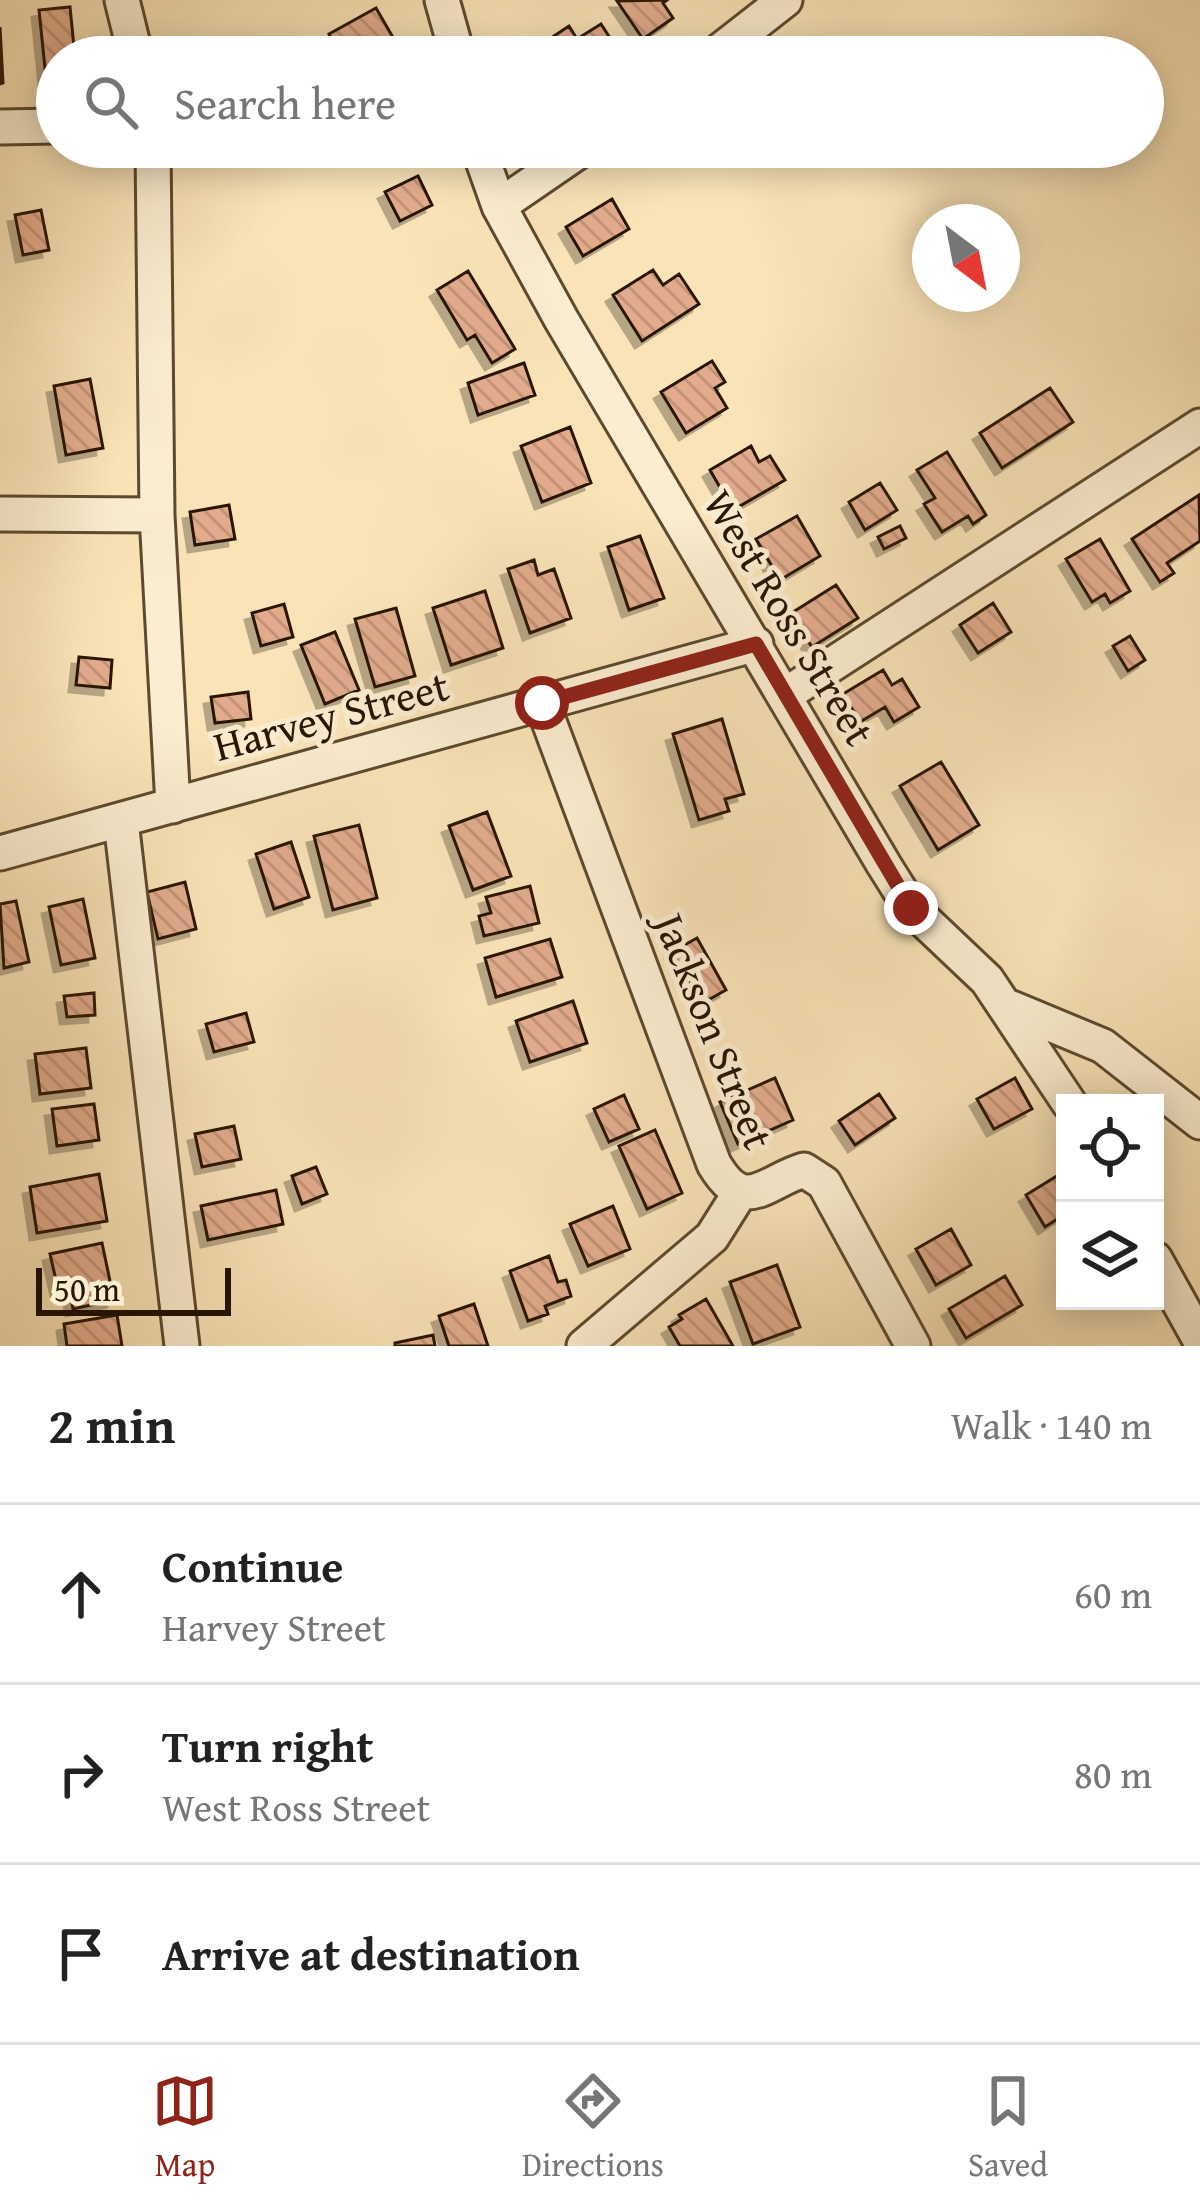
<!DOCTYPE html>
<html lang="en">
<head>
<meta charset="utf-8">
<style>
	:root { --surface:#fff; --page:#f6f6f6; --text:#222; --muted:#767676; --line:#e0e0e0; --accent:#8f2418 }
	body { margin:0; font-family:"Gentium Book Plus",serif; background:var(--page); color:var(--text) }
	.controls { position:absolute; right:36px; bottom:36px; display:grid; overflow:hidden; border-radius:0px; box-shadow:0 6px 30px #0003 }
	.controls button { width:108px; height:108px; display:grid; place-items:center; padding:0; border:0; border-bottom:3px solid var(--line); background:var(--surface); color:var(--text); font:60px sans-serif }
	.compass { position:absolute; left:912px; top:204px; width:108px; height:108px; border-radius:50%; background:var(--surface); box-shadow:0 6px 30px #0003; rotate:148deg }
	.scale { position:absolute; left:36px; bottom:30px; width:195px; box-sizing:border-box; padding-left:12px; border:6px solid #291600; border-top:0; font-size:33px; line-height:42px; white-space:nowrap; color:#291600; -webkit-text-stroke:9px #fbedd0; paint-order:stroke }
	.stop { position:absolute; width:36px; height:36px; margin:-27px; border:9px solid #8f2418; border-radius:50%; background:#fff }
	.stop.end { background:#8f2418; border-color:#fff; box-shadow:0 3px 12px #0008 }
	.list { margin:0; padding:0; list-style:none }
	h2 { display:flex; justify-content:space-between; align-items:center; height:156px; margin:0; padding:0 48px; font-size:51px }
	h2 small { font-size:39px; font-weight:400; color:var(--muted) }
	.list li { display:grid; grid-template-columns:78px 1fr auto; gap:36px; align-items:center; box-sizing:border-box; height:180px; padding:0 48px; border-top:3px solid var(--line) }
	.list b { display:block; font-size:45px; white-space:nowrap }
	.list p { margin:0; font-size:39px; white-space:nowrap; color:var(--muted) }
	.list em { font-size:39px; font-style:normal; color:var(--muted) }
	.icon { flex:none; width:66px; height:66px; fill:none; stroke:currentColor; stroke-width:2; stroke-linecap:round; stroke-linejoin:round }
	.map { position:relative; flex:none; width:1200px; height:1346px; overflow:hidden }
	.search { position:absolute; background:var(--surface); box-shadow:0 6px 30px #0003; left:36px; right:36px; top:36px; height:132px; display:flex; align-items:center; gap:30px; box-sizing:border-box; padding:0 42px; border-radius:66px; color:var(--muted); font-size:45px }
	.sheet { height:696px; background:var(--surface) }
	nav { display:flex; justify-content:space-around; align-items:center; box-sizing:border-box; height:168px; border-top:3px solid var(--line); background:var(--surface); font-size:33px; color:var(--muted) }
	nav a { display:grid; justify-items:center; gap:6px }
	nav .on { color:var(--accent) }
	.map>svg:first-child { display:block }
	.building { fill:url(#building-back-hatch); stroke:#291600; stroke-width:3; filter:url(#shadow) }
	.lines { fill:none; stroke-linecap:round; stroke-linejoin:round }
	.minor-casing { stroke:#5d492e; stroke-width:39 }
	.minor { stroke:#fbedd0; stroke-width:33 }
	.route { stroke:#8f2418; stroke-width:15 }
	.labels { text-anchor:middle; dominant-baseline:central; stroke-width:10; stroke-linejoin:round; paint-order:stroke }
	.street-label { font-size:42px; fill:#291600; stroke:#fbedd0 }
</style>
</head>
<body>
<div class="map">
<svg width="1200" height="1346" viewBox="0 0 1200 1346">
	<defs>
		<pattern id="building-back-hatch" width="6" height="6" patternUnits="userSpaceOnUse" patternTransform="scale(3)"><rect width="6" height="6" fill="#e2ac8c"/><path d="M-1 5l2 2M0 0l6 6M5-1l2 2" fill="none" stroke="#c29377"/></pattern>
		<filter id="shadow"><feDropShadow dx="-7" dy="7" stdDeviation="0" flood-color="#0004"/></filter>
	</defs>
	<rect width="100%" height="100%" fill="#f9e3b7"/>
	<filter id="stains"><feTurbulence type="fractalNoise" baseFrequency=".00167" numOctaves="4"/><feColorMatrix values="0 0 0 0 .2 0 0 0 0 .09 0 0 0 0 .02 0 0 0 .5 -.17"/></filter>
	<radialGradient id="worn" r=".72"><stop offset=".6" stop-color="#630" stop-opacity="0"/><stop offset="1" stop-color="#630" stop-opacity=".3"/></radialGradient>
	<path class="building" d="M667 0 663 3 673 18 643 39 617 1Z
		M70 7 75 57H57V76L46 78 39 10Z
		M376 8 395 41 367 57H342L329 34Z
		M601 24 619 52 611 57H567L554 36 569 26 577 39Z
		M0 27 3 83 0 84Z
		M418 176 432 205 400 221 385 192Z
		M612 199 629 229 583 256 566 227Z
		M41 210 49 250 23 255 15 215Z
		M653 270 663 285 679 274 699 304 642 341 613 295Z
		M468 271 515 349 492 363 475 335 467 340 437 290Z
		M712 361 725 382 715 388 727 408 686 433 661 392Z
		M524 363 535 395 478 415 468 383Z
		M90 379 103 448 66 455 54 386Z
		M1050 388 1073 422 1002 468 980 433Z
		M570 427 591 483 542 502 521 446Z
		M751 446 759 462 770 456 785 480 733 510 710 470Z
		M947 452 986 515 973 524 968 516 942 532 924 504 935 498 917 470Z
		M880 483 897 510 865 530 849 502Z
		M1199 495 1200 541 1167 563 1174 573 1160 582 1132 539Z
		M229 505 235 539 195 545 190 512Z
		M797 516 820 556 780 580 756 539Z
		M900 526 906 538 884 549 878 537Z
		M640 536 664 598 629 610 608 547Z
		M1100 539 1130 591 1110 603 1105 594 1092 602 1066 559Z
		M534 560 538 575 554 569 571 618 530 633 508 569Z
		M836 585 858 618 812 647 790 614Z
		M485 591 503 648 451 665 433 608Z
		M993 603 1011 632 978 653 960 625Z
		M284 604 293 637 261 646 252 613Z
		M396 608 415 676 375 687 355 619Z
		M335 632 359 690 325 704 301 645Z
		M1130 636 1145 660 1128 671 1113 646Z
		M79 657 112 660 110 688 76 685Z
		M883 670 892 685 902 679 919 707 894 722 885 707 860 722 843 694Z
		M248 692 251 719 215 723 211 697Z
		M722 719 744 794 725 799 729 811 699 820 673 734Z
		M941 762 979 825 938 850 900 786Z
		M487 812 511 876 473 890 449 826Z
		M359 825 377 898 333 910 314 836Z
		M291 842 309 897 274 909 256 854Z
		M185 882 196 929 158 939 147 892Z
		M530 886 539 923 484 936 479 916 491 913 486 897Z
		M83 899 95 958 61 965 49 907Z
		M16 901 29 962 4 968 0 904Z
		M697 938 726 990 701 1004 672 952Z
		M550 939 562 977 496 997 485 958Z
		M94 993 95 1015 67 1017 64 996Z
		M573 1001 587 1043 530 1062 516 1021Z
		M246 1013 254 1042 214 1052 206 1024Z
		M86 1048 91 1088 40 1094 35 1054Z
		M775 1078 793 1120 738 1144 720 1102Z
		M1015 1078 1032 1109 994 1129 977 1099Z
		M879 1094 895 1118 855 1145 839 1121Z
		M624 1095 639 1129 609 1142 594 1109Z
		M94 1104 99 1140 57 1146 52 1109Z
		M234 1126 241 1159 202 1167 195 1134Z
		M655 1130 682 1193 647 1209 619 1146Z
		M316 1167 327 1194 302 1204 292 1176Z
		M1065 1171V1214L1045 1227 1026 1195Z
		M99 1174 107 1221 37 1233 30 1187Z
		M276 1190 283 1224 208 1240 201 1206Z
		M613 1206 630 1249 588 1266 570 1224Z
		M951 1229 971 1265 936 1285 916 1249Z
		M102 1243 114 1300 73 1309 69 1287 58 1289 50 1254Z
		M549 1256 558 1282 566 1280 571 1296 545 1306 548 1314 528 1321 510 1271Z
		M777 1265 800 1327 753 1344 730 1282Z
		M1005 1276 1022 1305 966 1338 949 1309Z
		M706 1299 733 1346H680L669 1327 682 1319 679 1315Z
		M474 1304 488 1346H449L439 1316Z
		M117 1315 122 1346H67L64 1324Z
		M433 1335 435 1346H395V1343Z"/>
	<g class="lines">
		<g class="minor-casing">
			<path id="minor" d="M122 0 136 57
				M442 0 458 57
				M712 57 785 0
				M0 127 57 126
				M153 147 157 515 173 806
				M478 147 499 206 561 319 884 865 911 908 987 980 1069 1103
				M499 206 585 147
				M0 514 157 515
				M785 695 1200 426
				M542 703 714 1164C745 1216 764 1182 804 1170L824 1183 913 1346
				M121 821 182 1346
				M0 853 756 644
				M1004 1005 1103 1046 1200 1122
				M1155 1259 1200 1340
				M584 1346 712 1237 741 1191"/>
		</g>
		<use href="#minor" class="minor"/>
	</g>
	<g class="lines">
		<path class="route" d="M542 703 756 644 911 908"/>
	</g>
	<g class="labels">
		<g class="street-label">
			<text transform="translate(790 617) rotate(59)">West Ross Street</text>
			<text transform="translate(331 715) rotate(-15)">Harvey Street</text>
			<text transform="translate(715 1031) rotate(68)">Jackson Street</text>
		</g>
	</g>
	<rect width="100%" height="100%" filter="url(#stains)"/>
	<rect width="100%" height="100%" fill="url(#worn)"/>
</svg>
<div class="controls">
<button><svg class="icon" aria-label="locate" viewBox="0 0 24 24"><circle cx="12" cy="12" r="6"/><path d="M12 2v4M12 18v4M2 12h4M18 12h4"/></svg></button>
<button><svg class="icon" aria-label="layers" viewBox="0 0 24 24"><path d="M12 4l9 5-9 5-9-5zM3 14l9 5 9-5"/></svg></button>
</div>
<svg class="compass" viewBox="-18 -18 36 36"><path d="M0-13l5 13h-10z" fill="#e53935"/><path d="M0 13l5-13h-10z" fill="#767676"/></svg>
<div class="scale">50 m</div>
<div class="stop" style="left:542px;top:703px"></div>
<div class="stop end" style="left:911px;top:908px"></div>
<div class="search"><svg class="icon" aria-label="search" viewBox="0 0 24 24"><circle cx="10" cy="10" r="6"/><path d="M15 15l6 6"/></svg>Search here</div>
</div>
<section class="sheet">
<h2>2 min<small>Walk · 140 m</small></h2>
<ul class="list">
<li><svg class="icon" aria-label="ahead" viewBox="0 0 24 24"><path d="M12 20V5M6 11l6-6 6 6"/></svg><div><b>Continue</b><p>Harvey Street</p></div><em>60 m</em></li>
<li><svg class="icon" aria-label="right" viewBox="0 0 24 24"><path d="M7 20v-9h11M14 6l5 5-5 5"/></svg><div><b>Turn right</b><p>West Ross Street</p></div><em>80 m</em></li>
<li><svg class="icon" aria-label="arrive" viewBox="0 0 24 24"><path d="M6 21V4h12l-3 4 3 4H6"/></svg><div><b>Arrive at destination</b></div></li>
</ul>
</section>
<nav>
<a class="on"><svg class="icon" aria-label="map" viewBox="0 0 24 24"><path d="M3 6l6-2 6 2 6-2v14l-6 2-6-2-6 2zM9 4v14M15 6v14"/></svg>Map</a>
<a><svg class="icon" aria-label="directions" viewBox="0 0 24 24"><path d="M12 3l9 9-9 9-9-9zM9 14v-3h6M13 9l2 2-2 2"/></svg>Directions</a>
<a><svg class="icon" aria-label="saved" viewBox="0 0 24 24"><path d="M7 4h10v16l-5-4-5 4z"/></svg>Saved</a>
</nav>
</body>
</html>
